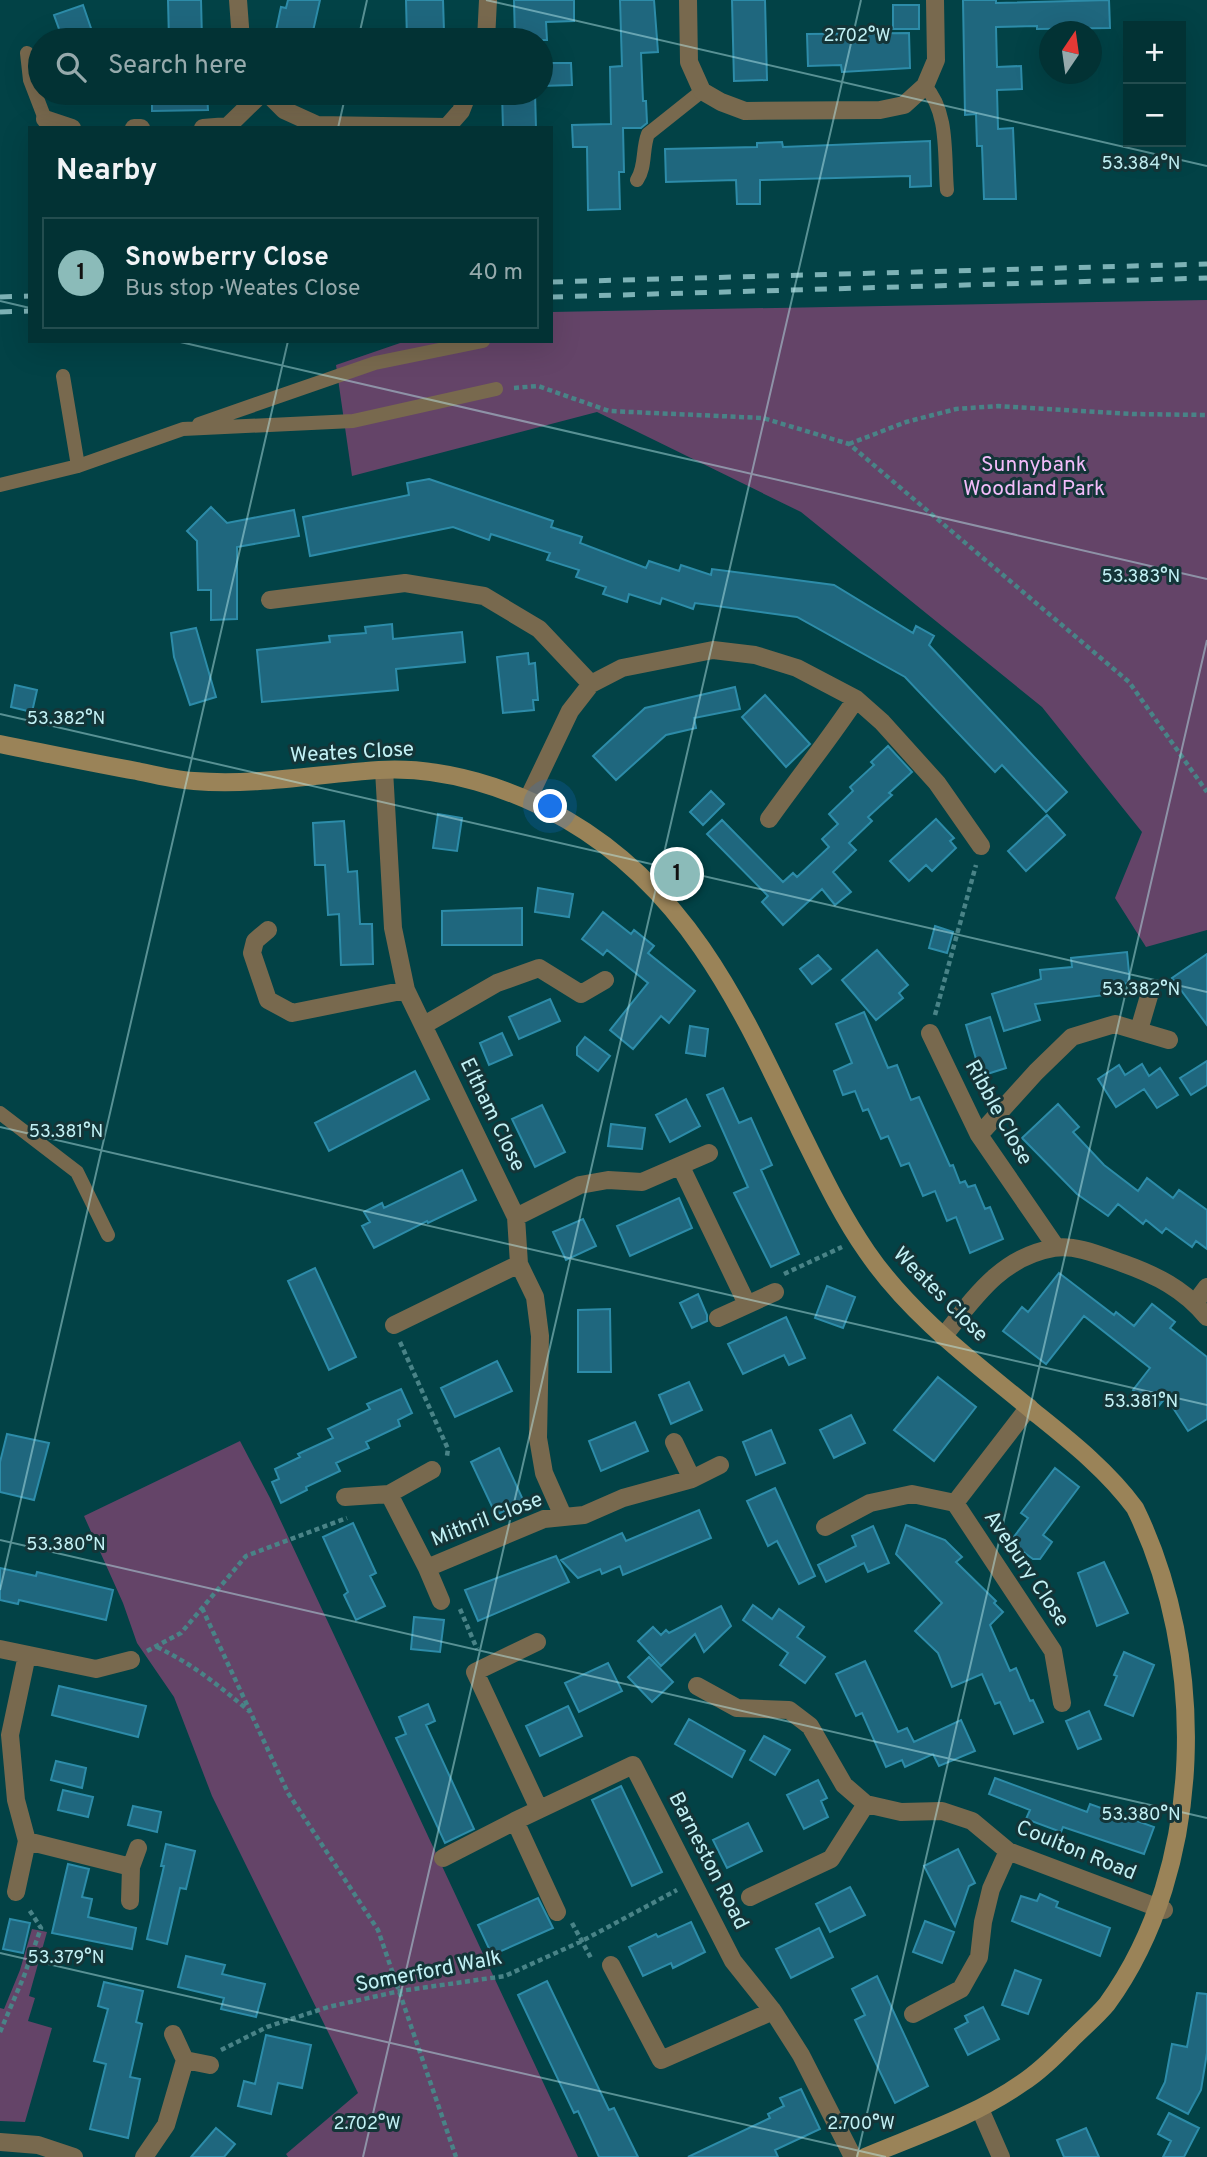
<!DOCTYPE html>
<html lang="en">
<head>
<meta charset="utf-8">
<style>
	:root { --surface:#023234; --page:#0c3a3c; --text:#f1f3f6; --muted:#96aaac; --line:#234d4f; --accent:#8bbbb9 }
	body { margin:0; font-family:Overpass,sans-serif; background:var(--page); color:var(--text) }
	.controls { position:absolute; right:21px; top:21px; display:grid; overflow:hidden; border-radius:0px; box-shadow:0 7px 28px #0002 }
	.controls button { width:63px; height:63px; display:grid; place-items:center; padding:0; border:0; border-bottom:2px solid var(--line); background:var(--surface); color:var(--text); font:35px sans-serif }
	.compass { position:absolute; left:1039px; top:21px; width:63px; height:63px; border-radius:50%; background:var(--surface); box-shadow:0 7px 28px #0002; rotate:13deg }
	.you { position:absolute; left:551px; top:807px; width:24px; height:24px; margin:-18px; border:5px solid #fff; border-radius:50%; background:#1a73e8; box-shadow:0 0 0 10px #1a73e833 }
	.badge { display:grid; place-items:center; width:46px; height:46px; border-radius:50%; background:var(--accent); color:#111; font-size:23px; font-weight:700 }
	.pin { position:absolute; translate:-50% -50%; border:4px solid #fff; box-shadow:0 2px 7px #0006 }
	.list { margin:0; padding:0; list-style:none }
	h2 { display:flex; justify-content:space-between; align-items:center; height:91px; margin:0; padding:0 28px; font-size:30px }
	h2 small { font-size:23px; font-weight:400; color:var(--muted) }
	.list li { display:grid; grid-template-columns:46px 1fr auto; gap:21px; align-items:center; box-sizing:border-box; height:112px; margin:0 14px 14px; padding:0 14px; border:2px solid var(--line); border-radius:0px }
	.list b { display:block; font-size:26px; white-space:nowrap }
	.list p { margin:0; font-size:23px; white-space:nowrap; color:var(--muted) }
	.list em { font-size:23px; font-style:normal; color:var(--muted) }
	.icon { flex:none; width:38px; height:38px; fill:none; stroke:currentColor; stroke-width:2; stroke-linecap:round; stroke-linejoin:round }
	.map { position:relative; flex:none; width:1207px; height:2157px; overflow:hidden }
	.search { position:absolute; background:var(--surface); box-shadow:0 7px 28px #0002; left:28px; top:28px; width:525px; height:77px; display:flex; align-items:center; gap:18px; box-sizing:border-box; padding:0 24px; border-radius:38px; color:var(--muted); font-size:26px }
	.panel { position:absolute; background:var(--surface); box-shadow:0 7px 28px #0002; left:28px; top:126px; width:525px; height:217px; border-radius:0px }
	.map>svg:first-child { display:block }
	.green { fill:#644468 }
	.building { fill:#1f677e; stroke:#2d8ca9; stroke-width:2 }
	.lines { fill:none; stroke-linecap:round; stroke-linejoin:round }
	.path { stroke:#498387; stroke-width:4.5; stroke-dasharray:5 3.5; stroke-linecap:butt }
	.lane { stroke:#78694e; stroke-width:14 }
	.street { stroke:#78694e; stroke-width:18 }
	.secondary { stroke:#9a8358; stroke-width:18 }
	.rail { stroke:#7db2b6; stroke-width:5; stroke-dasharray:12 12; stroke-linecap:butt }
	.ticks { fill:none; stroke:#c2f1f5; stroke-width:2; stroke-opacity:0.45 }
	.labels { text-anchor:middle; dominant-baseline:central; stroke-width:6; stroke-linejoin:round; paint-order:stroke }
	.park-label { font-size:21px; fill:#f3bcfa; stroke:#143538 }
	.street-label { font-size:21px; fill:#c2f1f5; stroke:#143538 }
	.ticks-label { font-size:18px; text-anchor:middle; fill:#c2f1f5; stroke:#143538; stroke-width:6; stroke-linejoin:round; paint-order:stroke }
</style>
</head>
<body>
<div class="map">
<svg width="1207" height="2157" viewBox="0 0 1207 2157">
	<rect width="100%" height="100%" fill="#024246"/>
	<path class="green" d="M1207 300V930L1146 947 1115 898 1142 832 1042 707 801 512 597 412 352 476 336 365 406 341H551V312Z
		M240 1441 270 1498 578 2157H288L286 2154 358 2093 212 1796 174 1697 137 1643 123 1603 84 1516Z
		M32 1929 47 1932 29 1996 35 1998 28 2021 52 2028 25 2122 0 2121V2008L4 2009 20 1970Z"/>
	<path class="building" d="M168 0H201L202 40H169Z
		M288 0H320L311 40H274L281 7 286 8Z
		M406 0H443L444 32H428V40H407Z
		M514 0H574V21L546 22 547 40H515Z
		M620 0H654L658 52 641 53 643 101H646L647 123 641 128H623L624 172H619L620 209 588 210 587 147H573L572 125 611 124 610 67 622 66Z
		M732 0H765L767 80 734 81Z
		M963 0H996V3L1109 0 1110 28 1037 29V26L996 27 997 67 1021 66 1022 89 997 90 998 129 1013 128 1016 199H984L982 146H977L976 114 965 115Z
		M83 5 93 34 89 35 91 40H63L54 15Z
		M893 5H919V29H893Z
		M909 33 910 68 842 72 841 65 808 66 807 34Z
		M541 63H571L572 85 541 86Z
		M152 93H207L208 110 152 111Z
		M502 93H535L536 128H503Z
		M930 141 931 186 910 187V176L760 180V204H737L736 180 666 182 665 149 757 147V143L782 142 783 147Z
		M429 479 553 521 551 527 582 537 580 543 646 568 649 561 679 571 681 565 711 575 712 569 834 585 913 633 916 626 934 636 929 645 1067 792 1046 812 1002 765 995 772 905 677 797 617 695 603 693 609 662 598 660 604 629 594 627 602 603 594 606 587 576 577 579 570 547 560 550 553 491 534 489 540 453 527 310 556 303 517 409 495 407 483Z
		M211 507 227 523 294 510 299 536 237 547V619L211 620V590H198L197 541 187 531Z
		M392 624 393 639 462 632 465 662 396 669 398 690 262 702 257 650 330 642 329 636 366 633 365 627Z
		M196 628 216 697 190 705 174 657 171 633Z
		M528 653 529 664 535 663 538 700H533L534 710 503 713 497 657Z
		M15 685 37 690 32 712 11 707Z
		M735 687 740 709 694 718 696 728 666 735 616 780 593 756 645 708Z
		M765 695 810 744 786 767 742 717Z
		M888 746 912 772 889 793 892 795 868 817 872 821 849 843 856 850 833 872 851 892 835 905 822 889 783 925 762 902 768 896 707 834 722 820 783 882 793 873 797 877 829 847 822 839 838 824 829 814 853 791 850 787 874 765 871 762Z
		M711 791 724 804 703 825 690 812Z
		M438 814 462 818 457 851 433 848Z
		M1047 815 1065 835 1026 871 1008 851Z
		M936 819 954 838 950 841 956 848 932 871 926 865 909 881 890 861Z
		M344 821 348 872 357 871 360 924H372L373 964 341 965 339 914 328 915 325 865H315L313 823Z
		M538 888 573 894 569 917 535 912Z
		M522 908V945H442V911Z
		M603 912 631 934 634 930 654 946 648 953 695 991 669 1023 661 1016 633 1049 610 1030 648 983 607 950 603 955 582 939Z
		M935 926 953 932 947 953 929 948Z
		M877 950 908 985 899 993 903 998 876 1020 842 980Z
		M1127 952 1130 983 1119 984 1120 993 1035 1004 1040 1020 1004 1031 992 994 1041 979 1040 970 1072 967 1071 958Z
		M1207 954V1025L1172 978Z
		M818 955 831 969 812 984 800 969Z
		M550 999 560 1021 519 1039 509 1017Z
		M864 1012 888 1068 897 1065 911 1100 919 1097 950 1166 953 1165 960 1183 965 1181 968 1187 975 1185 985 1209 990 1207 1003 1239 970 1253 956 1217 947 1221 935 1191 923 1196 909 1163 901 1166 888 1136 881 1139 868 1109 863 1111 855 1091 843 1095 834 1071 852 1063 836 1024Z
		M990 1017 1006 1068 981 1076 966 1025Z
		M690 1026 708 1029 705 1056 686 1053Z
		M502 1033 512 1055 489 1065 480 1043Z
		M585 1037 610 1056 598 1071 577 1055V1047Z
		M1207 1061V1085L1191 1095 1180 1078Z
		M1142 1064 1149 1076 1160 1068 1178 1095 1157 1108 1144 1089 1116 1107 1098 1079 1119 1065 1125 1075Z
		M415 1071 429 1099 329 1151 315 1123Z
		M723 1088 739 1123 751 1118 772 1165 761 1170 799 1254 771 1267 734 1193 748 1187 707 1095Z
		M686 1099 700 1126 670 1142 656 1115Z
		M1058 1104 1079 1127 1073 1132 1104 1165 1138 1191 1147 1178 1173 1198 1179 1190 1207 1210V1249L1196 1241 1192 1247 1166 1228 1162 1233 1146 1220 1143 1224 1118 1204 1108 1216 1077 1194 1022 1138Z
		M542 1105 565 1152 535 1167 512 1119Z
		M611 1124 645 1128 642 1149 608 1146Z
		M462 1170 476 1200 428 1223 427 1221 374 1248 362 1226 370 1222 364 1212 382 1203 384 1208Z
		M679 1198 692 1228 630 1256 617 1226Z
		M583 1219 596 1246 566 1260 553 1232Z
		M315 1268 356 1357 329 1370 288 1281Z
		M1059 1273 1114 1315 1116 1312 1134 1326 1152 1304 1175 1322 1170 1328 1207 1357V1419L1188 1431 1166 1397 1157 1408 1133 1390 1150 1368 1084 1316 1046 1364 1003 1331 1022 1307 1028 1312Z
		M827 1286 855 1297 843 1328 815 1318Z
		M698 1294 707 1315V1321L692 1328 680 1303Z
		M610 1309 611 1372H578V1310Z
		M786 1317 805 1358 789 1365 784 1355 743 1374 728 1344Z
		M497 1361 512 1391 455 1417 441 1388Z
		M938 1377 976 1407 934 1461 894 1430Z
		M689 1382 702 1410 671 1424 659 1395Z
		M401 1389 412 1413 398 1420 400 1426 366 1442 369 1448 336 1463 340 1471 306 1487 307 1490 281 1503 272 1482 279 1479 275 1469 300 1457 298 1454 333 1438 328 1429 370 1409 367 1404Z
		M851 1415 865 1443 834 1458 820 1430Z
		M635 1422 648 1451 601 1471 589 1441Z
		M771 1430 785 1463 756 1475 743 1442Z
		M7 1434 49 1443 34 1500 0 1492V1462Z
		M499 1448 524 1502 496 1515 471 1462Z
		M1055 1468 1079 1487 1043 1535 1052 1542 1040 1559H1033L1010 1542 1028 1518 1021 1513Z
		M775 1488 815 1576 799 1584 777 1541 768 1546 747 1501Z
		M699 1510 711 1538 623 1575 620 1566 602 1574 600 1569 578 1578 561 1560 622 1533 626 1541Z
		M353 1523 376 1573 370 1576 385 1606 356 1620 344 1595 348 1592 323 1537Z
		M906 1525 945 1540 962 1557 956 1562 996 1601 994 1603 1003 1612 990 1625 1010 1671 1016 1668 1030 1701 1033 1700 1043 1722 1014 1734 1000 1702 995 1704 982 1674 952 1687 938 1653 915 1631 942 1603 896 1554Z
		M873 1526 889 1563 868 1572 864 1563 826 1582 818 1565 856 1546 852 1536Z
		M556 1556 569 1582 478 1621 465 1590Z
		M1104 1562 1128 1613 1097 1626 1078 1573Z
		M0 1568 36 1576 37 1572 113 1590 106 1620 19 1600 18 1604 0 1600Z
		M753 1605 772 1619 779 1609 804 1627 797 1637 825 1657 805 1683 780 1665 788 1653 743 1620Z
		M721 1606 731 1626 704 1652 695 1634 661 1666 638 1641 653 1627 661 1635 666 1630 669 1633Z
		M414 1617 444 1620 440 1652 411 1649Z
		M1124 1652 1154 1665 1133 1716 1105 1705 1117 1676 1114 1675Z
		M649 1657 673 1682 652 1702 628 1677Z
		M865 1661 898 1732 907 1728 914 1742 961 1720 975 1751 939 1766 933 1754 905 1767 902 1760 886 1767 862 1713 856 1716 836 1674Z
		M608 1663 622 1691 579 1712 565 1683Z
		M59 1686 146 1706 138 1737 52 1715Z
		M428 1704 435 1721 426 1725 474 1829 445 1843 396 1738 406 1734 399 1717Z
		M568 1706 582 1736 540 1756 526 1726Z
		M1089 1711 1101 1739 1078 1749 1066 1721Z
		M689 1719 745 1751 732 1777 675 1744Z
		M764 1736 790 1750 775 1775 750 1760Z
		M56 1761 86 1768 82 1788 51 1780Z
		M995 1778 1087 1812 1090 1804 1154 1827 1144 1854 1063 1827 1061 1832 1026 1819 1030 1810 989 1794Z
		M818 1780 827 1798 821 1801 828 1817 804 1829 787 1795Z
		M621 1786 662 1872 632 1886 592 1800Z
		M63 1790 93 1797 88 1817 58 1810Z
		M133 1806 161 1812 157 1832 128 1825Z
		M748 1823 762 1851 727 1868 713 1840Z
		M166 1844 195 1851 186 1889 180 1888 167 1944 147 1939 164 1866H161Z
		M958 1849 975 1883 969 1886 955 1926 924 1866Z
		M68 1864 89 1869 82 1897 92 1899 88 1917 136 1928 132 1949 52 1933Z
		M850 1887 865 1915 830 1932 816 1904Z
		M1040 1894 1058 1902 1056 1907 1110 1928 1100 1956 1012 1921 1021 1896 1037 1901Z
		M538 1898 553 1928 492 1955 478 1925Z
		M10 1919 30 1923 23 1953 3 1949Z
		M925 1921 954 1932 942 1963 913 1952Z
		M691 1922 705 1952 673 1968 671 1963 643 1976 629 1947 656 1934 658 1937Z
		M819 1928 833 1957 791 1978 776 1949Z
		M186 1956 225 1965 222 1974 265 1984 256 2017 221 2009 224 1998 178 1987Z
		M1015 1970 1041 1980 1028 2014 1002 2005Z
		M877 1976 928 2086 895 2103 855 2020 865 2015 852 1989Z
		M547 1981 609 2110 614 2108 638 2157H599L578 2111 574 2113 518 1995Z
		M104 1982 143 1991 136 2022 142 2024 130 2077 140 2079 128 2138 90 2129 106 2064 94 2061 108 2009 98 2006Z
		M1197 1993 1207 1994V2053L1201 2090 1188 2114 1157 2098 1165 2082 1172 2044 1187 2047Z
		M983 2007 999 2039 968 2055 955 2029 968 2022 965 2016Z
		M266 2035 311 2045 302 2088 278 2083 271 2114 238 2106 244 2081 255 2084Z
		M801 2089 820 2129 775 2150 778 2157H688L770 2118 768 2114 784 2106 780 2098Z
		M1169 2113 1199 2128 1184 2157H1163L1171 2141 1158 2134Z
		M216 2128 235 2144 224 2157H191Z
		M1086 2128 1099 2157H1064L1057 2140Z"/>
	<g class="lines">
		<path class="path" d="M514 388 538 386 609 411 763 418 849 444 1129 682 1207 792
			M849 444 906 422 956 409 998 406 1133 414 1207 415
			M935 1015 976 865
			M784 1274 842 1247
			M400 1342 448 1449 447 1456
			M202 1608 288 1793 378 1930 456 2157
			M460 1609 477 1649
			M157 1647C194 1665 218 1685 249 1711
			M147 1651 181 1633 246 1556 347 1518
			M572 1923 591 1958
			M0 2032 24 1976 41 1928 28 1908
			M221 2050 267 2027 328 2007 400 1991 505 1976 582 1941 677 1890"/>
		<path class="lane" d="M27 53 30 80 45 119
			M925 86C949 112 944 155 947 190
			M637 180C646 167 642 149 648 134L702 91
			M63 376 78 466
			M199 424 375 363 483 341
			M0 485 78 466 183 429 353 421 496 389
			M0 1113 77 1172 108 1235"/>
		<path class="street" d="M238 0 241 40
			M688 0 689 62 702 91 721 102 745 111 880 110 904 105 925 86 936 60 935 0
			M486 40 488 0
			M267 93 284 110 317 125 447 127 461 111 468 93
			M45 119 72 128
			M134 128H141
			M203 128 228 126 262 93
			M270 600 405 583 484 596 539 629 591 684
			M384 770 393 928 406 990 516 1217 519 1264 394 1325
			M528 799 570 711 591 684 622 668 713 650 755 655 797 668 856 699 882 722 937 783 981 846
			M769 819C798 778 829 740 856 699
			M268 930 255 941 252 953 268 1000 292 1013 406 990
			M424 1025 497 983 539 968 581 994 605 980
			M1139 1030 1149 996
			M930 1033 979 1135 1056 1247
			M979 1135 1036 1072 1072 1037 1115 1024 1169 1040
			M681 1167 747 1304
			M516 1217 580 1185 608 1180 642 1182 709 1153
			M519 1264 535 1297 540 1336 538 1438 544 1473 563 1516
			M1195 1303 1207 1287
			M718 1318 775 1292
			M943 1337C974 1298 1001 1257 1054 1248 1075 1244 1102 1256 1122 1263 1156 1275 1184 1289 1207 1317
			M1029 1407 955 1503 1053 1651 1062 1703
			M674 1442 692 1479
			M389 1494 432 1470
			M345 1497 389 1494 427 1568 544 1519 584 1515 623 1498 692 1479 720 1465
			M825 1527 870 1503 912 1494 955 1503
			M427 1568 441 1601
			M537 1642 475 1672 539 1809
			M0 1649 96 1669 131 1660
			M697 1686 737 1708 789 1710 810 1726 844 1785 866 1804 901 1812 942 1811 972 1821 1008 1851 1164 1910
			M515 1821 557 1912
			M27 1841 131 1867
			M443 1858 515 1821 633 1765 733 1961 773 2011 801 2055 853 2157
			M16 1892 27 1841 16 1800 10 1735 27 1655
			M750 1897 831 1859 866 1804
			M130 1901 131 1867 138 1848
			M611 1965 661 2060 773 2011
			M913 2014 961 1989 979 1957 983 1922 991 1889 1008 1851
			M173 2034 185 2060
			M980 2109 1001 2157
			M0 2142 38 2145 74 2157
			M144 2157 166 2125 185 2060 210 2065"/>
		<path class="secondary" d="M0 744C45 753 91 763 137 771 155 775 175 780 194 781 256 786 317 774 379 770 444 766 511 788 567 820 689 891 741 1008 800 1130 821 1172 840 1213 867 1252 911 1316 975 1363 1034 1412 1070 1441 1107 1470 1135 1508 1207 1655 1207 1866 1107 2004 1097 2016 1085 2026 1074 2037 1058 2053 1041 2071 1022 2083 975 2116 917 2135 865 2157"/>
		<path class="rail" d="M551 282 1207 264
			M0 297 30 296
			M551 297 1207 278
			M0 312 30 311"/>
	</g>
	<path class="ticks" d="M486 0 1207 166M358 40 367 0M338 128 346 93M0 301 30 308M176 341 1207 579M0 714 1207 992M0 1127 1207 1405M0 1540 1207 1818M0 1590 288 341M0 1953 886 2157M363 2157 861 0M857 2157 1207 640"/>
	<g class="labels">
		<g class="park-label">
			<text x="1034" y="465">Sunnybank<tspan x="1034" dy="24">Woodland Park</tspan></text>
		</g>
		<g class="street-label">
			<text transform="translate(352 753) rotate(-3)">Weates Close</text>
			<text transform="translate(998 1113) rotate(61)">Ribble Close</text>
			<text transform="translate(492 1115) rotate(64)">Eltham Close</text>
			<text transform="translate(940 1295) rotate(45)">Weates Close</text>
			<text transform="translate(487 1520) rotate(-21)">Mithril Close</text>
			<text transform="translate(1026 1569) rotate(56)">Avebury Close</text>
			<text transform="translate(1076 1851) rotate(22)">Coulton Road</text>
			<text transform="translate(708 1861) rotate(63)">Barneston Road</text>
			<text transform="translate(429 1972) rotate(-11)">Somerford Walk</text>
		</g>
	</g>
	<g class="ticks-label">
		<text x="857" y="41">2.702°W</text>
		<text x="1141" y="169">53.384°N</text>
		<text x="1141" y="582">53.383°N</text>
		<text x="66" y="724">53.382°N</text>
		<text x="1141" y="995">53.382°N</text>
		<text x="66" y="1137">53.381°N</text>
		<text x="1141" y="1407">53.381°N</text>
		<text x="66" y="1550">53.380°N</text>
		<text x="1141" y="1820">53.380°N</text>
		<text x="66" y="1963">53.379°N</text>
		<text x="367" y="2129">2.702°W</text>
		<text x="861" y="2129">2.700°W</text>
	</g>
</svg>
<div class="controls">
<button>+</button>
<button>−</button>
</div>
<svg class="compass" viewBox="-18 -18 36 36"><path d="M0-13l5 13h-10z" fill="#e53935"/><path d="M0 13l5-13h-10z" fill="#96aaac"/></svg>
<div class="you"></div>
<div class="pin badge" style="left:677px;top:874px">1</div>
<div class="search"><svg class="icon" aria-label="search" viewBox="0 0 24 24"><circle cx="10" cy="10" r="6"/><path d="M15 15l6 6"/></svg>Search here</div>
<section class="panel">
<h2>Nearby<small></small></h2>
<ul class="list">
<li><span class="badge">1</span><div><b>Snowberry Close</b><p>Bus stop · Weates Close</p></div><em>40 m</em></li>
</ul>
</section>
</div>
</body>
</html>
